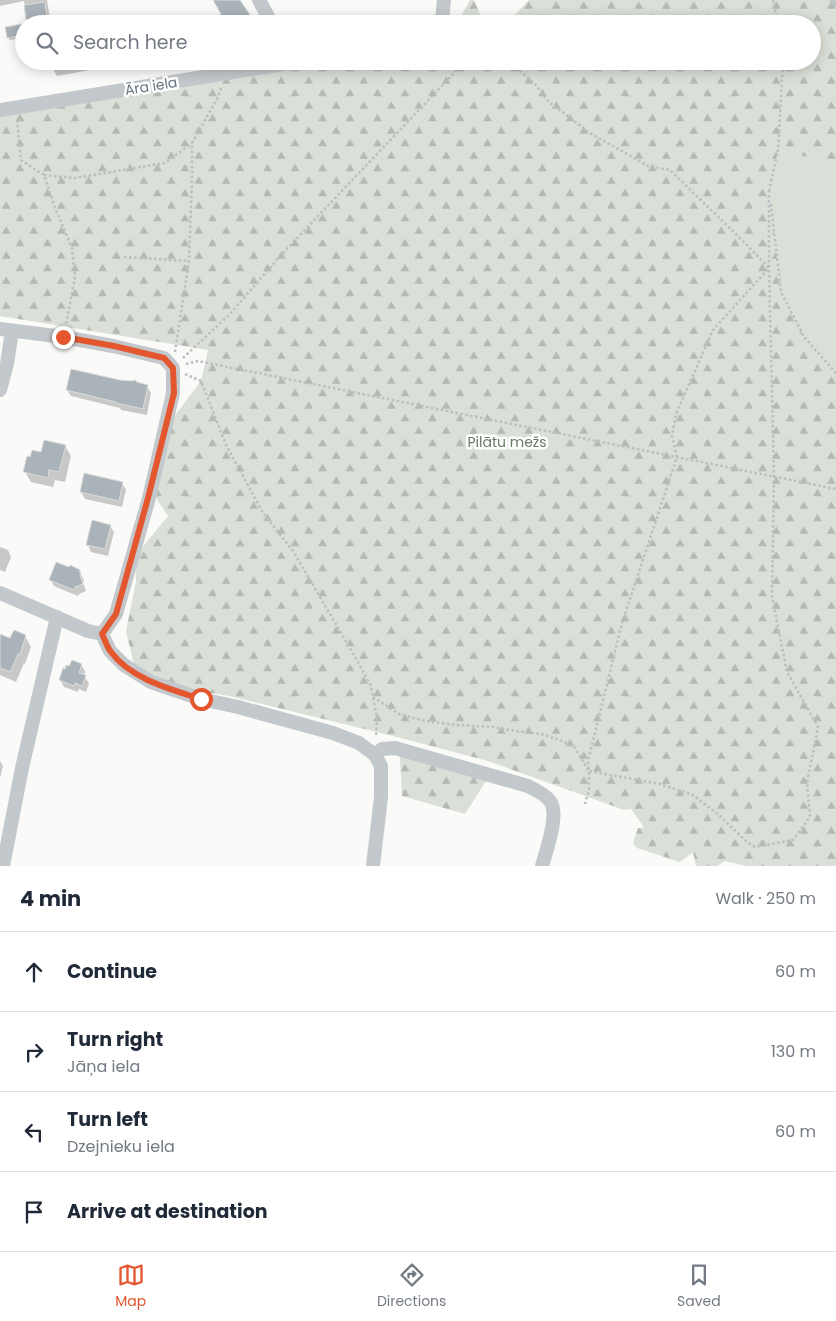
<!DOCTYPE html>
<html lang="en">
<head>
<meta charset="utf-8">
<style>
	:root { --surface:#fff; --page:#f2f2f3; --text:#1f2937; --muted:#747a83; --line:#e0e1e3; --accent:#e4572e }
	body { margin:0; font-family:Poppins,sans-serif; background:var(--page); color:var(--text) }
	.stop { position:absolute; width:15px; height:15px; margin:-11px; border:4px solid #e4572e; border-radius:50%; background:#fff }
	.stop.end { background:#e4572e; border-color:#fff; box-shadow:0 1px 5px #0008 }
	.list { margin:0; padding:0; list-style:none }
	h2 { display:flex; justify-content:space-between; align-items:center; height:65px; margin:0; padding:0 20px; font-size:21px }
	h2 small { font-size:16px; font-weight:400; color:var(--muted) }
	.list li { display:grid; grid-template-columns:32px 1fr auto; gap:15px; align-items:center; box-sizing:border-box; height:80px; padding:0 20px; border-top:1px solid var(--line) }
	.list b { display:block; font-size:19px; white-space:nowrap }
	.list p { margin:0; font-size:16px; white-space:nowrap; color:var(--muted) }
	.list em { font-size:16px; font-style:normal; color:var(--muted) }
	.icon { flex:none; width:28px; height:28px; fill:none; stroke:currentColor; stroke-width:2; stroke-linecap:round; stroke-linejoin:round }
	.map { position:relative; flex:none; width:836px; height:866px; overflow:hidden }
	.search { position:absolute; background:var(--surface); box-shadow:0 2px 12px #0003; left:15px; right:15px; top:15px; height:55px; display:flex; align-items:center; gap:12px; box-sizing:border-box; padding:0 18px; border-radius:28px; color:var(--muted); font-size:19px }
	.sheet { height:385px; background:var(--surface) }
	nav { display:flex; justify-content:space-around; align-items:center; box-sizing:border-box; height:70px; border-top:1px solid var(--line); background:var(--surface); font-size:14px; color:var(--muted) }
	nav a { display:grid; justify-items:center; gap:2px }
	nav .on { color:var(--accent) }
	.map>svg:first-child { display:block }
	.grass { fill:#dadfd7 }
	.forest { fill:url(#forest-firs) }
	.shadow { fill:#0003 }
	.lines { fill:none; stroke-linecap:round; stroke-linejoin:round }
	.stream { stroke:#bbc7cb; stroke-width:4.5 }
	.building { fill:#aab3b9; stroke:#dcdcda }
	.path { stroke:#bbbfc2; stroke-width:2.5; stroke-dasharray:2.5 2.5; stroke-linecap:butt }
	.street { stroke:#c3c8cc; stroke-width:14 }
	.route { stroke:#e4572e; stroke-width:6 }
	.labels { text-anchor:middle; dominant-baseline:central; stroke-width:5; stroke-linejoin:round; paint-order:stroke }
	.street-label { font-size:14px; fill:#657683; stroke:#fff }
	.park-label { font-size:14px; fill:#687a64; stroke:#fff }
</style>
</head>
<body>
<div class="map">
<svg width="836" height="866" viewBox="0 0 836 866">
	<defs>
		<pattern id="forest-firs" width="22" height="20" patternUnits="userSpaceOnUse" patternTransform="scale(1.25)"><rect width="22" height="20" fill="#dadfd7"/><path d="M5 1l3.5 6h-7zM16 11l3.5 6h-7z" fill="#b4b9b4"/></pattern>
	</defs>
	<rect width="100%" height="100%" fill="#fafaf8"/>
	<path class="grass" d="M778 150 836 164V373L804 337 781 292 769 191Z"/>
	<path class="forest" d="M470 0H474L481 16 491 24H466L460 18Z
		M529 0H836V164L778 150 769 191 781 292 804 337 836 373V866H746L725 861 717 866H696L693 852 680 862 637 848 633 843 638 828H641L644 827 631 809 624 810 488 761 397 737 229 696 182 688 135 669 126 631 136 582 135 556 168 516 153 493 166 427 201 381 208 350 0 316V116L292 68 324 61H812V24H506Z
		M400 756 486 781 465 814 402 796Z"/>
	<path class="shadow" d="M0 0H49H47L51 24H30L27 20 24 1 0 6Z
		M214 0H238L254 24H219L223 14Z
		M22 25 24 30V38L10 40 8 38Z
		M52 61H113V66L57 76 53 69Z
		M147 386 151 393 147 415 121 410 120 408 71 396 67 390Z
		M65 446 71 456 65 482 55 480 53 487 31 482 25 472 31 458Z
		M122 483 126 490 122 507 85 499 81 492Z
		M110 526 114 532 108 556 91 552 88 545Z
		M0 547 8 550 11 557 5 572 0 570Z
		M79 571 84 580 83 583 86 591 79 594 78 596 54 586 51 580Z
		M0 635 11 640 25 636 31 647 25 664 24 663 16 682 0 675Z
		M81 665 85 671 84 676 89 683 86 692 79 689 78 692 64 687 60 680 70 668Z
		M0 761 3 766 0 778Z"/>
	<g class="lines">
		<path class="stream" d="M832 0 836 5"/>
	</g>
	<path class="building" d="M213 0H240L253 19 246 24H206L221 14Z
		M45 2 47 17 26 20 24 5Z
		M22 24 24 35 7 38 5 27Z
		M71 369 120 380 132 381 135 380 137 382 148 385 143 409 116 403V402L66 390Z
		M44 440 66 445 59 472 49 470 48 478 23 472 27 456 30 457 32 450 41 452Z
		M84 473 123 482 119 501 80 492Z
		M92 520 111 525 105 549 86 545Z
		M56 562 69 567 70 565 80 570 79 572H81L80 575 83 584 75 587 74 590 49 580Z
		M14 630 26 635 20 654H18L10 672 0 668V634L10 638Z
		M72 660 82 664 79 673 86 675 82 686 75 683 74 686 59 680 63 668 65 669 66 665 69 666Z"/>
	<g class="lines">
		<path class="path" d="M773 0 778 24
			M508 61 535 84 549 102 590 133 648 166 670 170 746 244 769 268 713 330 676 414 672 436 677 457 622 623 588 761 589 771 660 784 693 795 720 816 746 841 755 847 793 840 810 817 807 783 818 727 787 672 772 596 774 477 769 268V191
			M17 120 21 160 44 175 55 208 72 248 75 277 66 324
			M44 175 75 178 165 163 192 143
			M769 191 778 150 783 61
			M771 204 781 292 804 337 836 373
			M124 257 189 261
			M175 352 189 261 192 179V143L217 99 221 88
			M183 358 229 315 281 255 457 70 459 61
			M186 364 198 361 836 489
			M185 374 201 381 226 445 263 513 293 551 354 655 371 686 377 719 376 737
			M373 697 399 714 425 721 456 725 492 727 515 731 541 734 560 740 575 748 589 771V790L585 804"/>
		<path class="street" d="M259 0 272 24
			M436 24 442 20 444 0
			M0 110 302 61
			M0 329 63 337 113 346 164 358 173 368V393L149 498 116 614 102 634
			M0 390 7 364 12 331
			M0 593 88 631 102 634
			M102 634 110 651 124 665 151 682 201 699 238 707 333 733 359 743 375 755 381 766V797L373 866
			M375 755 382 749 395 748 528 786C535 790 545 794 550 801 560 814 546 851 542 866
			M3 866 22 768 57 617"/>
	</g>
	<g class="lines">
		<path class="route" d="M63 337 114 346 164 358 173 368 174 393 148 498 116 614 102 634C105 640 107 647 111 652 131 679 170 689 201 699"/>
	</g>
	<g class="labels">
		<g class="street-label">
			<text transform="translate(151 86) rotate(-9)">Āra iela</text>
		</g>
		<g class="park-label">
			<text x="507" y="442">Pilātu mežs</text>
		</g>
	</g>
</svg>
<div class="stop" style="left:201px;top:699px"></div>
<div class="stop end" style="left:63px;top:337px"></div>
<div class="search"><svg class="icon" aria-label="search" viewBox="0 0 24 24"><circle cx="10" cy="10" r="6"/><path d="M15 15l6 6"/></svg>Search here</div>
</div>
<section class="sheet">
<h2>4 min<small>Walk · 250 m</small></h2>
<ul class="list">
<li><svg class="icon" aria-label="ahead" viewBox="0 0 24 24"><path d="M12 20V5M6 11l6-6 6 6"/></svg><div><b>Continue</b></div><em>60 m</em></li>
<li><svg class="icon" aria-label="right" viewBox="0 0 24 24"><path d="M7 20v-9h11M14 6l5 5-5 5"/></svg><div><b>Turn right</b><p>Jāņa iela</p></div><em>130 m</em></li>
<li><svg class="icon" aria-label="left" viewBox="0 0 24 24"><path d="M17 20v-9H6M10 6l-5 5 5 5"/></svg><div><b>Turn left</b><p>Dzejnieku iela</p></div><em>60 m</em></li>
<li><svg class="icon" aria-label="arrive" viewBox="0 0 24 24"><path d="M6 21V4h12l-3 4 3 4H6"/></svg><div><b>Arrive at destination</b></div></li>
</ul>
</section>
<nav>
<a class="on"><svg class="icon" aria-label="map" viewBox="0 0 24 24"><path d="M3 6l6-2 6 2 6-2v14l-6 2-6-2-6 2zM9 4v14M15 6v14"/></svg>Map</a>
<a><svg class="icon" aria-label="directions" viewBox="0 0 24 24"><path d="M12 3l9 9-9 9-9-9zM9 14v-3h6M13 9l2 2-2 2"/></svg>Directions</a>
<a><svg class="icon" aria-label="saved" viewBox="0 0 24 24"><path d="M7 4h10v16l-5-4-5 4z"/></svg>Saved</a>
</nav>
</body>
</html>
